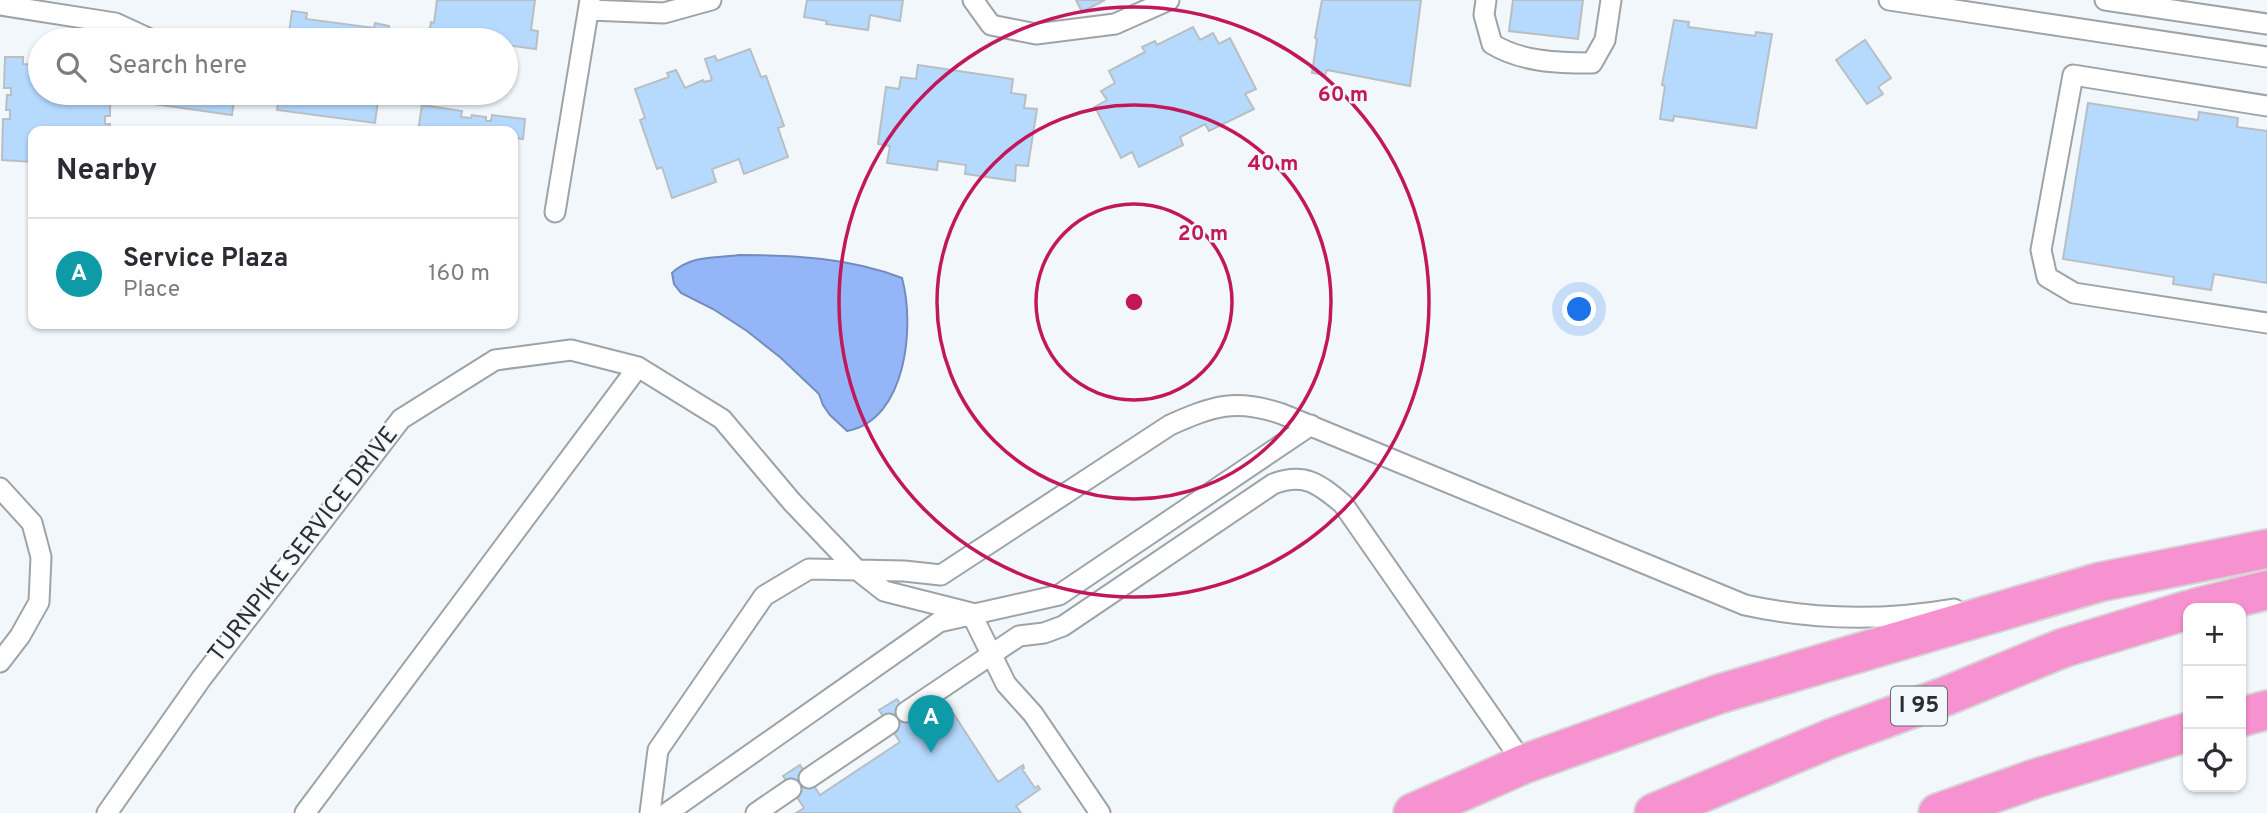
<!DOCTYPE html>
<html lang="en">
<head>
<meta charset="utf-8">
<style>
	:root { --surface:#fff; --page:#f7f7f7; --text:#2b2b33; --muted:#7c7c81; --line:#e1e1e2; --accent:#9f2b85 }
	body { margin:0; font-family:Overpass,sans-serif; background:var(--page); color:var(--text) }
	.controls { position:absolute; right:21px; bottom:21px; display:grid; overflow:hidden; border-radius:14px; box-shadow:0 2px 5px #0004 }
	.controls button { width:63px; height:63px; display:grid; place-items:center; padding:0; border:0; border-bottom:2px solid var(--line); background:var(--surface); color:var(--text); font:35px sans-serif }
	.you { position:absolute; left:1580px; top:310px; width:24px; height:24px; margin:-18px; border:5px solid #fff; border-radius:50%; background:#1a73e8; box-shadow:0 0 0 10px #1a73e833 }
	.badge { display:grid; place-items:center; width:46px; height:46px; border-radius:50%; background:var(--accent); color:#fff; font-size:23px; font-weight:700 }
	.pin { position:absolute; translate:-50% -58px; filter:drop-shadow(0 2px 4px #0008) }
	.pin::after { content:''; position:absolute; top:37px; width:24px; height:21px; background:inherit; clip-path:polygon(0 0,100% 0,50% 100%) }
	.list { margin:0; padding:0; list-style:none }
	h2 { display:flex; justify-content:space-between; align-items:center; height:91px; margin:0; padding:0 28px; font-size:30px }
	h2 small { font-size:23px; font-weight:400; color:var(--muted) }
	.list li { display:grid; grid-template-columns:46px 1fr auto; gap:21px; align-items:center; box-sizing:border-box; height:112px; padding:0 28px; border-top:2px solid var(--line) }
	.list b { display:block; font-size:26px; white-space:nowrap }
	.list p { margin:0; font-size:23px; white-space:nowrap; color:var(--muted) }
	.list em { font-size:23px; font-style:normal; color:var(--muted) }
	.icon { flex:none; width:38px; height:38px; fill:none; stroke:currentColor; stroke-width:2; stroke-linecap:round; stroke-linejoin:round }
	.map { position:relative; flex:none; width:2267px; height:813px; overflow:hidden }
	.search { position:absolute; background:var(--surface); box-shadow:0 2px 5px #0004; left:28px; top:28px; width:490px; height:77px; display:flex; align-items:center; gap:18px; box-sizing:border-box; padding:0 24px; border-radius:38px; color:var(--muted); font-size:26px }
	.panel { position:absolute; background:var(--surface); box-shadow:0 2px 5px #0004; left:28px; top:126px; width:490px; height:203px; border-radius:14px }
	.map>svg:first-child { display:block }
	.water { fill:#94b5f8; stroke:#748cbc; stroke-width:2 }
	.building { fill:#b6dafe; stroke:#b9bec3; stroke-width:2 }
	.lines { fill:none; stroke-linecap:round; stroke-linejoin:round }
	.lane-casing { stroke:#9ea3a7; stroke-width:23 }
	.highway-casing { stroke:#d5d5d5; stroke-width:42 }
	.lane { stroke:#fff; stroke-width:19 }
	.highway { stroke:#f792d0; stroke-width:38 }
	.ring { fill:none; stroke:#c2185b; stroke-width:3.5 }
	.labels { text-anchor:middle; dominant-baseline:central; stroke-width:5; stroke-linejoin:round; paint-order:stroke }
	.shield { fill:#f2f7fc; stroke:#676a6c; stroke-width:2 }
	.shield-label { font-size:23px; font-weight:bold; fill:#2b2d2f }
	.street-label { font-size:24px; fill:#2b2d2f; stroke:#f2f7fc }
	.centre { fill:#c2185b; stroke:#f2f7fc; stroke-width:3.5 }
	.ring-label { font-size:21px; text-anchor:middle; font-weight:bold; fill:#c2185b; stroke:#f2f7fc; stroke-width:5; stroke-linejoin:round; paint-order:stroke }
</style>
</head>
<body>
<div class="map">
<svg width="2267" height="813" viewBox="0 0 2267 813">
	<rect width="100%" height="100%" fill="#f2f7fc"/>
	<path class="water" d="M740 255C794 255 851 258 902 278 915 325 907 420 847 431L830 415 823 405 819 394 781 358 747 331 713 309 681 293 674 284 672 273C690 255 716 258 740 255Z"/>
	<path class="building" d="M437 0H535L531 30 538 31 536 49 506 45V40L429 33 431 22 434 23Z
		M807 0H903L900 21 870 15 868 30 826 24 827 21 804 17Z
		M1076 0H1105L1082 12Z
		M1322 0H1421L1410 86 1327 70 1325 75 1312 73 1317 39 1315 38Z
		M1513 0H1583L1578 39 1509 31Z
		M292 11 307 13 306 19 374 28 375 23 389 26 387 40H288Z
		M1674 20 1689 22 1688 27 1755 36 1756 32 1772 34 1756 128 1674 116 1673 121 1660 119 1665 86 1662 85Z
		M1193 27 1200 40 1213 33 1219 44 1230 38 1256 89 1245 94 1254 109 1209 131 1205 124 1180 137 1183 145 1139 167 1132 152 1121 158 1095 107 1107 100 1101 91 1115 83 1109 71 1145 52 1142 47 1155 41 1157 45Z
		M1865 40 1891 78 1878 87 1883 94 1867 104 1836 60Z
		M750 49 761 77 766 76 784 126 778 128 788 157 744 174 739 159 712 169 716 182 672 198 662 167 657 169 640 120 645 118 635 89 669 77 667 73 676 70 685 88 703 80 704 82 712 80 705 59 715 56 717 61Z
		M5 57H23V64L40 65V93H113H106V99H110V116H105V124H110L109 131H33V162L2 160 3 119H10V110H6L7 95H11V88H4Z
		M918 65 1013 79 1011 93 1026 95 1024 108 1037 109 1028 166 1016 165 1015 181 965 174 966 165 938 161 937 170 887 163 890 146 878 144 886 87 899 89 901 77 916 79Z
		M148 93H235L232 115 146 103Z
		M280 93H379L375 123 277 110Z
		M2088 103 2198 120 2199 112 2238 118 2237 127 2267 131V283L2214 274 2211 290 2173 284 2174 277 2063 259Z
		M422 105 462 111 461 117 471 118 472 115 486 117V121H491L492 115 525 119 523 139 516 138 513 162V131H418Z
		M897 699 917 729 949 707 998 782 1023 765 1024 768 1022 769 1035 788 1038 786 1040 789 1016 806 1021 813H796L804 808 783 776 800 765 820 795 900 742 879 710Z"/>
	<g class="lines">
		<g class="lane-casing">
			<path id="lane" d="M973 0 991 25 1036 34 1115 24 1169 0
				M1486 0 1484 15 1492 44C1522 62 1557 63 1592 63L1605 40 1611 0
				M1889 0 2267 57
				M2105 0 2267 24
				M0 5 115 23 152 40
				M589 10 664 13 711 0
				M2267 106 2073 75 2041 250 2047 277 2074 293 2267 323
				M555 212 590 0
				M0 488 32 523 41 557 39 602 20 636 0 662
				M906 712 1019 636 1044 633 1063 626 1273 484C1305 472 1319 484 1343 504L1524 764
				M809 778 889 724
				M107 813 201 679 401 419 495 360 571 350 638 367 722 419 792 502 856 569 884 591 971 613 1006 684 1033 714 1100 813
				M305 813 638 367
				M650 813 658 750 764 596 809 569 904 571 941 575 1170 425C1213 406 1235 398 1282 414L1745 605C1813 620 1884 621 1954 609
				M667 813 939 622 1059 595 1311 425
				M756 813 791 789"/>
		</g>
		<g class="highway-casing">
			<path id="highway" d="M2195 608 2267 590
				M2241 717 2267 710
				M1413 813 1524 764 1719 694 2100 582 2267 549
				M1654 813 1832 738 1946 696 2063 648 2188 610
				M1938 813 2034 779 2188 732"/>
		</g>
		<use href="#lane" class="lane"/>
		<use href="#highway" class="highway"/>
	</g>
	<g class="ring">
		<circle cx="1134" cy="302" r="98"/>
		<circle cx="1134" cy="302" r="197"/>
		<circle cx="1134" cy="302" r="295"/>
	</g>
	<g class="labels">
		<rect class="shield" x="1891" y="686.5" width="56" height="39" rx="5"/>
		<g class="shield-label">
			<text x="1919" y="706">I 95</text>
		</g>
		<g class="street-label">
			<text transform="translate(304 545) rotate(-52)">TURNPIKE SERVICE DRIVE</text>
		</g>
	</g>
	<circle cx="1134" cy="302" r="10" class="centre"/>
	<g class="ring-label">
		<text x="1343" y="101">60 m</text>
		<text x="1273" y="170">40 m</text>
		<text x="1203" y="240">20 m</text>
	</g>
</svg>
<div class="controls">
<button>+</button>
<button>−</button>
<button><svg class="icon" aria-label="locate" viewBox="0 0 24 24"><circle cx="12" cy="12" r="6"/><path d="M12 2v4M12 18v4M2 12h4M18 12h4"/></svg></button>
</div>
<div class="you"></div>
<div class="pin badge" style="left:931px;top:753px;background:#0f9aa8">A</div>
<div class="search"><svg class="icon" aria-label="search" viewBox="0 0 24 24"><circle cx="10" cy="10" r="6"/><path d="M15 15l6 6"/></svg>Search here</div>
<section class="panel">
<h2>Nearby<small></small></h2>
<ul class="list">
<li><span class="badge" style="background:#0f9aa8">A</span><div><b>Service Plaza</b><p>Place</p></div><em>160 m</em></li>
</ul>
</section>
</div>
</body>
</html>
